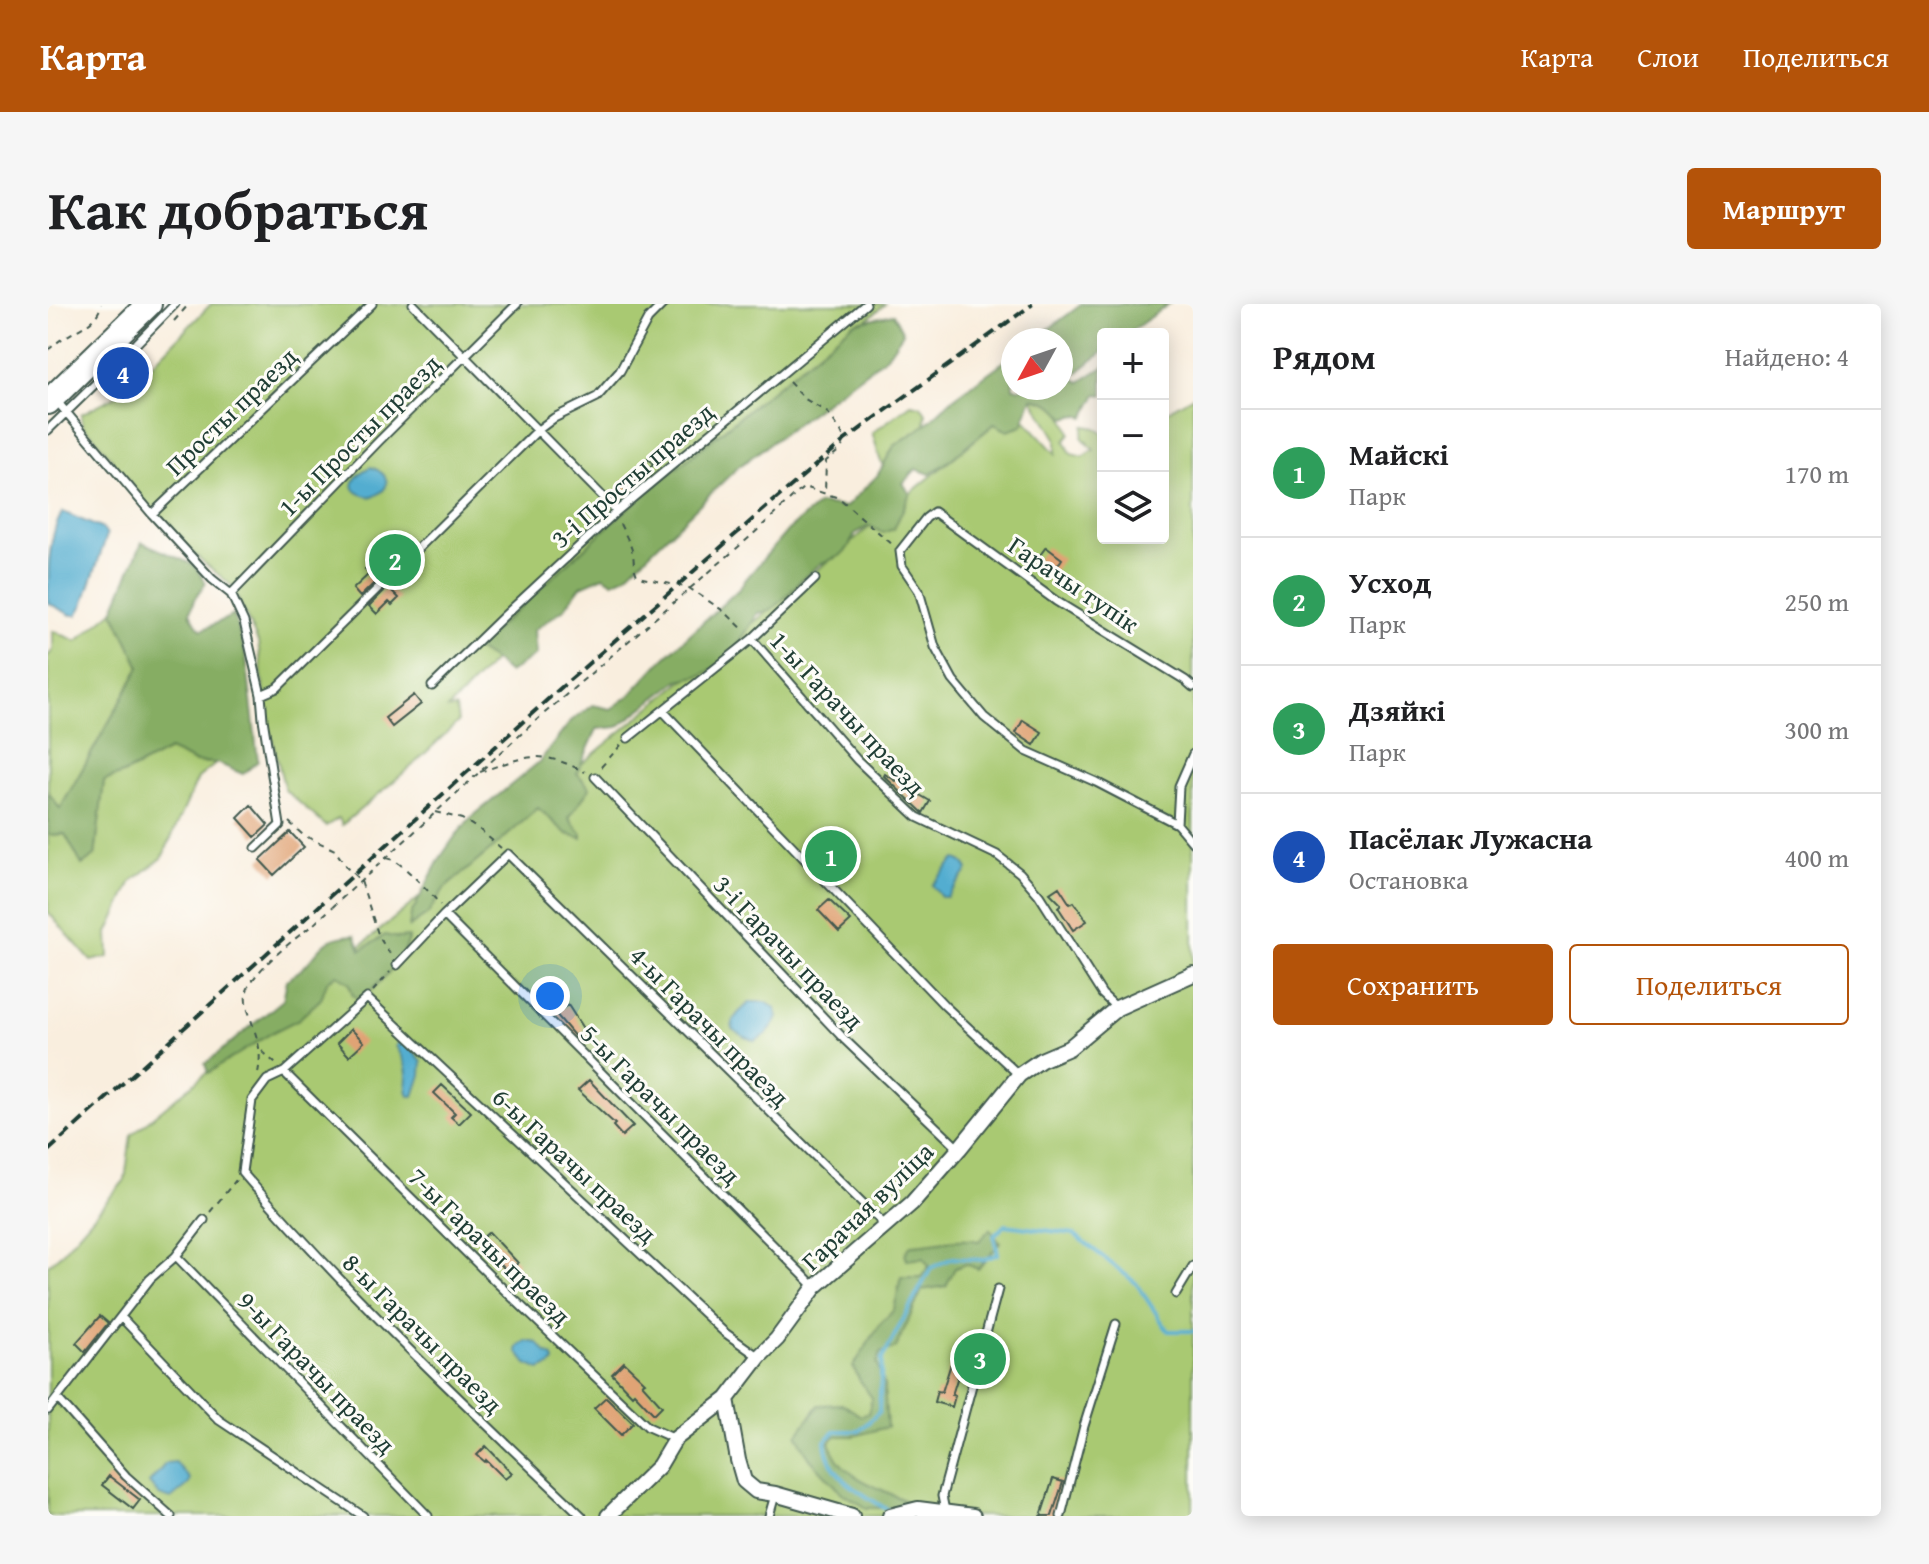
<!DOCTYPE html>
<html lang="ru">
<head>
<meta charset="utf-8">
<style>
	:root { --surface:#fff; --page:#f6f6f6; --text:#202124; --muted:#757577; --line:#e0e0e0; --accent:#b45309 }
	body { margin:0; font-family:"Gentium Book Plus",serif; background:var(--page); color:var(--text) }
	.controls { position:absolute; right:24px; top:24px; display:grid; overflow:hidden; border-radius:8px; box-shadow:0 4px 20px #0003 }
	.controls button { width:72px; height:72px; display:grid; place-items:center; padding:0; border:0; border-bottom:2px solid var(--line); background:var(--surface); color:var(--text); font:40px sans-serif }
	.compass { position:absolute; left:953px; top:24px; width:72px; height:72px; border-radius:50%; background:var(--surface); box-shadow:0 4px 20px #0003; rotate:230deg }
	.you { position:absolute; left:502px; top:692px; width:28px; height:28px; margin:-20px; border:6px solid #fff; border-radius:50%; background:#1a73e8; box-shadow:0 0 0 12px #1a73e833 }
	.badge { display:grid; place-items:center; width:52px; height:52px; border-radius:50%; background:var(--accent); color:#fff; font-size:26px; font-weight:700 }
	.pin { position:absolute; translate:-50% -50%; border:4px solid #fff; box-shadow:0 2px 8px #0006 }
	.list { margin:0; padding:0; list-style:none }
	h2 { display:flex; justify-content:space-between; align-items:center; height:104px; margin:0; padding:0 32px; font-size:34px }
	h2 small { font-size:26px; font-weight:400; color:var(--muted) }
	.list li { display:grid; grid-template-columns:52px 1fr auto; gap:24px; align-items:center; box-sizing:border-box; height:128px; padding:0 32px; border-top:2px solid var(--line) }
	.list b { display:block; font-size:30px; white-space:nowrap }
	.list p { margin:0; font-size:26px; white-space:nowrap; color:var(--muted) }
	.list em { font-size:26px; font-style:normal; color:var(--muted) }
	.actions { display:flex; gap:16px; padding:24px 32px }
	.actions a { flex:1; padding:18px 0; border:2px solid var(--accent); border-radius:8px; text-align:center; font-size:28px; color:var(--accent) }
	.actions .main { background:var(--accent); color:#fff }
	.icon { flex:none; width:44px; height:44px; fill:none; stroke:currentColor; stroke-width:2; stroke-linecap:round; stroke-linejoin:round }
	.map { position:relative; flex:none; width:1145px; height:1212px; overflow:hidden; border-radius:8px }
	header { display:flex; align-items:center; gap:48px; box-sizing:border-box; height:112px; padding:0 40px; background:var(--accent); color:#fff }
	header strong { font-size:38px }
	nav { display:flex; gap:44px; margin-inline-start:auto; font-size:28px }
	.intro { display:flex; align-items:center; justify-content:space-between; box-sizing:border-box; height:192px; padding:0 48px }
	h1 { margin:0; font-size:56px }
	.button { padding:20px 36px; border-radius:8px; background:var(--accent); color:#fff; font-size:28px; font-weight:700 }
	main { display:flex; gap:48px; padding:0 48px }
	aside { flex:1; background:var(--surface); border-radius:8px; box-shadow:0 4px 20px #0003 }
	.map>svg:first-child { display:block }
	.green { fill:#a9c972; stroke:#648353; stroke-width:2 }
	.forest { fill:#86ad64; stroke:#52754c; stroke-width:2 }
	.water { fill:#52add0; stroke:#387582; stroke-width:2 }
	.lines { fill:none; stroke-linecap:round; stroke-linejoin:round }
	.stream { stroke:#52add0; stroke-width:4 }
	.building { fill:#e0a374 }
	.lane-casing { stroke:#40584e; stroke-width:11 }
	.street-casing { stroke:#40584e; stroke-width:18 }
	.primary-casing { stroke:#40584e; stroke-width:28 }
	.path { stroke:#40584e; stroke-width:2; stroke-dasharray:6 6; stroke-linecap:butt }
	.lane { stroke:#fff; stroke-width:7 }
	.street { stroke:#fff; stroke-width:14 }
	.primary { stroke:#fff; stroke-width:24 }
	.rail { stroke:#1f3d34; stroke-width:4; stroke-dasharray:12 6; stroke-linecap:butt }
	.labels { text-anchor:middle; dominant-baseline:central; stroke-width:6; stroke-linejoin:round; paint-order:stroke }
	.street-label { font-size:26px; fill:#1f3d34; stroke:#fdfcf7 }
</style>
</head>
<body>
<header>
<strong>Карта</strong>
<nav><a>Карта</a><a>Слои</a><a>Поделиться</a></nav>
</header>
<div class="intro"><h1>Как добраться</h1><a class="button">Маршрут</a></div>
<main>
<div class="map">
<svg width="1145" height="1212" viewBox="0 0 1145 1212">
	<rect width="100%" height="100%" fill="#fdfcf7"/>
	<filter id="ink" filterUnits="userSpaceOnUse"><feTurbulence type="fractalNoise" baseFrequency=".0125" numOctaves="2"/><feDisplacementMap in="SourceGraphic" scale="16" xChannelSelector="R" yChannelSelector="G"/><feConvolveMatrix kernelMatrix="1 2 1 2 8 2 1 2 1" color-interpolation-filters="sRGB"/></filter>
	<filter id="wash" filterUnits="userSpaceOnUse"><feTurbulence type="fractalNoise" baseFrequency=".006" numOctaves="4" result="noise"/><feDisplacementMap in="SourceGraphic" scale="32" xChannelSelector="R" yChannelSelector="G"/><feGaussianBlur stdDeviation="1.8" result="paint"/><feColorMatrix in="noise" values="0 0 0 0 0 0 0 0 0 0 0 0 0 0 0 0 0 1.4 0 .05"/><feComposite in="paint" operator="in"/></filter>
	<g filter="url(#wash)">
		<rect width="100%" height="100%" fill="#f9eede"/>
		<path class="green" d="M163 0H837L572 225 400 405 408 404 410 418 365 461 294 521 291 514 278 522 237 486 219 414 210 338 184 282 121 229 44 130 34 121 33 110 79 86Z
			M1145 92V1212H0V961L12 951 77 876 83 831 966 104 1008 150V134L984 94C1008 98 1014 106 1022 129L1017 137 1023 150 1035 153 1046 146 1034 133 1036 122 1048 124 1055 130V234H1115V110Z
			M863 100 873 102 878 109 877 121 846 142 835 162C829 151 829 140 824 129Z
			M65 307 92 363 12 505 0 488V352L5 346V327L29 337Z
			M121 446 147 458 169 459 150 474 114 554 84 577 60 629 61 653 43 657 0 608V531L17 530 34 560 47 552 56 477 77 469Z"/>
		<path class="forest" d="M1034 0H1121L1079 30H1055V48L1024 73 1032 78 1055 63V91L1049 90 1037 113 1029 111 1017 114C1008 101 1000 97 984 94L974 122 960 127 946 120 901 157 882 170 868 165 855 179 862 190 846 225 835 229 821 222 807 230 800 244 792 252 772 260 753 276 738 293 722 307 710 309 682 354 654 371 631 376 570 423 549 425 529 469 542 484 521 514 534 530V534L519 530 490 504 451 539 396 585 380 610 361 623 363 610 392 554 408 531 424 513 491 458 523 417 545 401 563 405 581 392 615 355 692 284 698 275 740 226 771 200 798 203 829 172 846 142 877 121 906 94 965 51V84H1013V36H986Z
			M845 10 855 29 839 52 689 164 578 272 565 278 556 272 533 282 516 305 486 326 488 351 461 369 444 355 427 344 580 204 806 19Z
			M94 238 146 261 158 279 146 296 142 309 149 321 154 326 186 311 198 352 210 457 195 470 169 459 147 458 121 446 77 469 56 477 47 552 34 561 17 530 0 531V488L12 505 92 363 65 307Z
			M307 631 313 646 337 631 350 634 361 633C357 658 332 676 315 695L305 692 301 679 289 670 279 678 273 695 251 715 225 728 160 769 157 760 235 696 239 676C244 672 250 668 255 664 276 643 273 633 307 631Z
			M942 925 952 939 930 965 918 960 907 964 898 982 874 986 848 1044 832 1049 829 1060 836 1081 839 1123 806 1132H787L781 1139C784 1145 787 1152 791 1157 807 1178 836 1185 859 1198L863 1212 847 1204H819L794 1189 762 1155 749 1131 771 1101 795 1100 813 1112 820 1109 824 1094 812 1077 805 1063 833 1019 846 1006 853 973H873L881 962 875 954 859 956 857 950 863 941C886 940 908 933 931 937Z"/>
		<path class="water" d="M323 163C341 170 346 183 325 193 321 192 315 192 311 189 296 181 314 166 323 163Z
			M15 208 55 225 59 231 35 301 29 311H23L0 299C0 271 0 229 15 208Z
			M907 555C914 556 918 559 920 566L899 593H893L884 581Z
			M702 698H718L728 705 730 714 719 730 707 737 695 732 684 725C683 713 694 706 702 698Z
			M350 738 359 740 374 757 373 771 366 792H361C357 783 359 780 359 770 359 760 353 750 348 742Z
			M478 1037 490 1039 497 1048 505 1053 506 1058 504 1061 492 1066 479 1060 469 1047 470 1043Z
			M127 1158 142 1175 141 1180 123 1195 111 1191 101 1179 118 1159Z"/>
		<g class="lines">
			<path class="stream" d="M841 1207C813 1188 780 1174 777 1137L788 1127H811L831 1108 834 1055 883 964 904 954 935 956 950 950 946 932 957 921 1026 930 1088 979 1120 1027H1145"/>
		</g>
		<g id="blocks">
			<path class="building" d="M600 155 605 161 600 166 602 168 593 176 591 174 578 187 572 180Z
				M355 239 361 245 312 293 305 285 321 270 317 265 330 252 335 258Z
				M998 243 1014 255 1001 274 984 262Z
				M340 283 351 294 344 301 341 298 329 310 321 302Z
				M366 391 373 400 344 423 337 414Z
				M975 416 994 428 986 441 968 429Z
				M837 470 848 477 851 473 861 482 860 484 882 497 875 509 836 472Z
				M203 501 220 521 207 533 190 514Z
				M242 528 256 543 226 571 212 556Z
				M1011 583 1022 600 1026 598 1039 617 1025 626 1010 603 1013 600 1002 589Z
				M781 596 803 617 791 628 770 606Z
				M520 701 536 726 528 734 507 709Z
				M303 725 316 738 301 752 289 739Z
				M541 776 585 822 574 832 565 822 567 820 530 786Z
				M394 781 423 808 411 820 403 813 407 809 386 789Z
				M441 928 470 959 460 968 447 955 451 952 433 935Z
				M52 1012 60 1019 37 1048 28 1039Z
				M907 1047 917 1050 904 1091 907 1092 904 1103 886 1098 889 1087 894 1088Z
				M576 1058 597 1078 594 1080 614 1102 606 1110 586 1089 584 1091 564 1070Z
				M558 1093 585 1119 573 1131 546 1104Z
				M438 1142 464 1169 457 1175 438 1156 437 1158 429 1151Z
				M61 1172 92 1196 85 1205 54 1181Z
				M1005 1175 1015 1178 1004 1212H993Z"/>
		</g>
	</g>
	<g filter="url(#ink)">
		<use href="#blocks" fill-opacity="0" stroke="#40584e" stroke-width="2"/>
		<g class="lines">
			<g class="lane-casing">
				<path id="lane" d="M365 0 569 207
					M7 95 104 210 164 275 183 290 196 318 213 391 215 415 232 521 208 544
					M0 126 85 43 127 0
					M104 210 324 0
					M183 290 331 137 469 0
					M704 335 809 456 869 513 949 551 972 569 991 591 1054 690 1069 704
					M384 382 457 311 569 207 818 0
					M1145 383 1137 376 1008 297 886 208 878 214 852 247 854 262 871 287 887 343 905 376 936 413 978 447 1048 478 1129 520 1145 539
					M213 391 229 384 490 126 506 114 549 93 572 67 600 15 615 0
					M615 407 897 702 971 771
					M580 434 704 335 767 275
					M547 473 797 736 911 845
					M1129 520 1131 482 1145 450
					M396 611 767 983
					M349 661 396 611 460 550 837 921
					M236 768 446 976 600 1123 627 1135
					M128 952 380 1212
					M1128 990 1145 962
					M73 1013 171 1116 315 1212
					M10 1095 78 1172 123 1212
					M0 1106 102 975 128 952 156 916
					M897 1207 894 1192 950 985
					M534 1212C418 1101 299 990 194 868L204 796 219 776 236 768 319 694 676 1028 711 1053
					M721 1212 727 1191
					M1013 1212 1036 1122 1068 1020"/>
			</g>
			<g class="street-casing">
				<path id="street" d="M679 1095 690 1156 696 1177 708 1187 727 1190 804 1212
					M560 1212 611 1162 627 1135 679 1095 711 1053 729 1035 767 983 864 899 911 845 971 771 993 756 1021 744 1069 704 1145 670
					M842 1212 870 1205 925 1212"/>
			</g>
			<g class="primary-casing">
				<path id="primary" d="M0 98 101 0"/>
			</g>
			<path class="path" d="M126 17 141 0
				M0 46C5 42 10 37 16 34 29 25 51 18 53 0
				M741 78 757 95 780 109 793 127 797 136 793 145 778 157 777 188
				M572 220C576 228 581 237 584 246 587 256 584 263 590 273L641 284 677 308 697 327
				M553 463 573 441
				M432 468C450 462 470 453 489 453 505 453 523 461 537 468
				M387 508 414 515 432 526 453 544
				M241 518 255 531 287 546 299 564 313 577 331 633 344 653
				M338 554C342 555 347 556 350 559 357 563 389 595 392 601
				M325 687 342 668
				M214 747 229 761
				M210 769C215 744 208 733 201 709 199 704 197 696 198 691 200 670 249 633 266 620L484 420 703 232 756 183 791 194 845 241
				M162 908 188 876"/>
			<use href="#lane" class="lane"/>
			<use href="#street" class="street"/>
			<use href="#primary" class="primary"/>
			<path class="rail" d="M0 847 499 396 721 201 797 136 985 0"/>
		</g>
	</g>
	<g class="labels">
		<g class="street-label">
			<text transform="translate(183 107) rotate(-44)">Просты праезд</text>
			<text transform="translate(311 131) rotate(-45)">1-ы Просты праезд</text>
			<text transform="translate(584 171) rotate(-41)">3-і Просты праезд</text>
			<text transform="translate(1026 280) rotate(34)">Гарачы тупік</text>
			<text transform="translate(800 409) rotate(47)">1-ы Гарачы праезд</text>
			<text transform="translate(741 648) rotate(46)">3-і Гарачы праезд</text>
			<text transform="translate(662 722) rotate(45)">4-ы Гарачы праезд</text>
			<text transform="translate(613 800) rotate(45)">5-ы Гарачы праезд</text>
			<text transform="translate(527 861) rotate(43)">6-ы Гарачы праезд</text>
			<text transform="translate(819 902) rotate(-44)">Гарачая вуліца</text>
			<text transform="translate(442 942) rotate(44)">7-ы Гарачы праезд</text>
			<text transform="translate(375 1029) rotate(45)">8-ы Гарачы праезд</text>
			<text transform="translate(269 1068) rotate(46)">9-ы Гарачы праезд</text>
		</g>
	</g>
</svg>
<div class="controls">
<button>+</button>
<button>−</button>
<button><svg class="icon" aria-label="layers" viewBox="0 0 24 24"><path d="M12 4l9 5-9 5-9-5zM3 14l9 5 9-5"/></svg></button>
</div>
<svg class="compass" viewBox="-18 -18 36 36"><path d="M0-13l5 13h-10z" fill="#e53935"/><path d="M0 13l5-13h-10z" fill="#757577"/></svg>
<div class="you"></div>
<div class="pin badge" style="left:783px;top:552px;background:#2e9e5b">1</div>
<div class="pin badge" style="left:347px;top:256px;background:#2e9e5b">2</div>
<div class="pin badge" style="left:932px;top:1055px;background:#2e9e5b">3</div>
<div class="pin badge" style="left:75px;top:69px;background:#1a4fb4">4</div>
</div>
<aside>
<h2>Рядом<small>Найдено: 4</small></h2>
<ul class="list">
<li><span class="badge" style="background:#2e9e5b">1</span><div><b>Майскі</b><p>Парк</p></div><em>170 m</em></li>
<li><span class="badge" style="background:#2e9e5b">2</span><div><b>Усход</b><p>Парк</p></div><em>250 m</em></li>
<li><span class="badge" style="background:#2e9e5b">3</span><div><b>Дзяйкі</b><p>Парк</p></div><em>300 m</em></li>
<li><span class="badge" style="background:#1a4fb4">4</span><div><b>Пасёлак Лужасна</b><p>Остановка</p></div><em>400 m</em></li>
</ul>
<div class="actions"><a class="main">Сохранить</a><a>Поделиться</a></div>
</aside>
</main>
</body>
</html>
